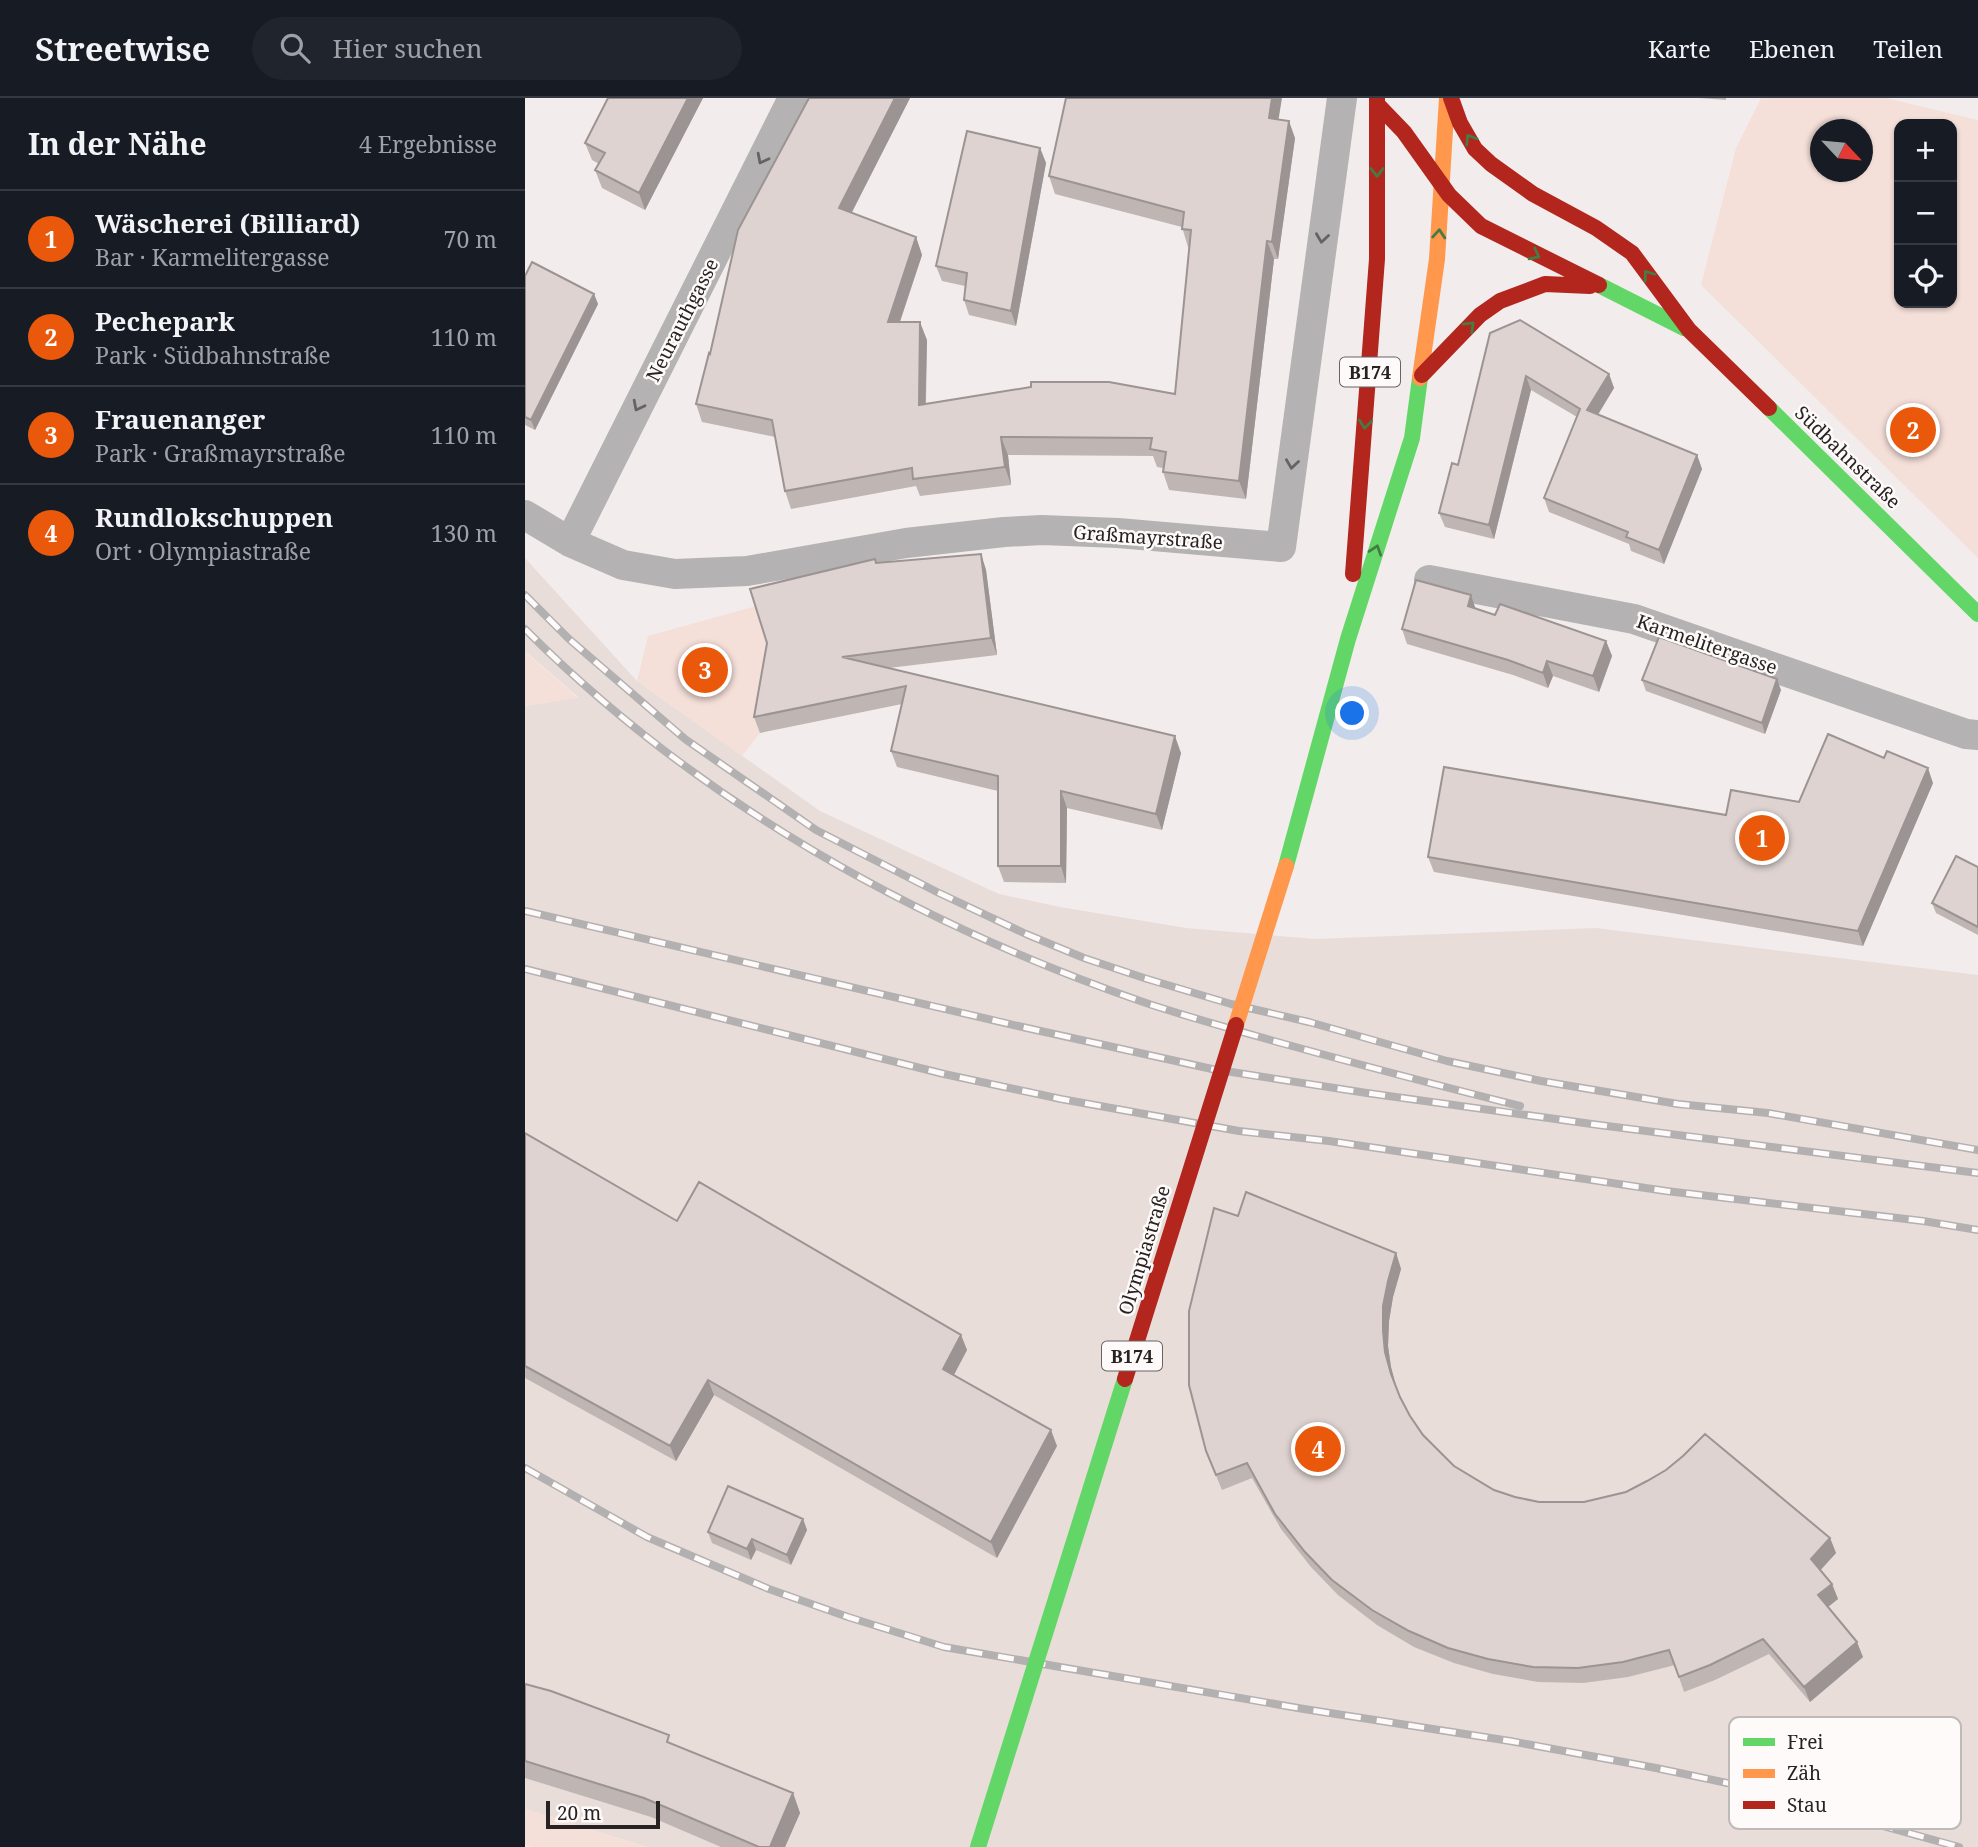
<!DOCTYPE html>
<html lang="de">
<head>
<meta charset="utf-8">
<style>
	:root { --surface:#171b24; --page:#20242c; --text:#f1f3f6; --muted:#9ea1a6; --line:#363941; --accent:#ea580c }
	body { margin:0; font-family:"Noto Serif",serif; background:var(--page); color:var(--text) }
	.controls { position:absolute; right:21px; top:21px; display:grid; overflow:hidden; border-radius:14px; box-shadow:0 2px 5px #0004 }
	.controls button { width:63px; height:63px; display:grid; place-items:center; padding:0; border:0; border-bottom:2px solid var(--line); background:var(--surface); color:var(--text); font:35px sans-serif }
	.compass { position:absolute; left:1285px; top:21px; width:63px; height:63px; border-radius:50%; background:var(--surface); box-shadow:0 2px 5px #0004; rotate:116deg }
	.scale { position:absolute; left:21px; bottom:18px; width:114px; box-sizing:border-box; padding-left:7px; border:4px solid #272322; border-top:0; font-size:19px; line-height:24px; white-space:nowrap; color:#272322; -webkit-text-stroke:5px #fefaf9; paint-order:stroke }
	.you { position:absolute; left:828px; top:616px; width:24px; height:24px; margin:-18px; border:5px solid #fff; border-radius:50%; background:#1a73e8; box-shadow:0 0 0 10px #1a73e833 }
	.badge { display:grid; place-items:center; width:46px; height:46px; border-radius:50%; background:var(--accent); color:#fff; font-size:23px; font-weight:700 }
	.pin { position:absolute; translate:-50% -50%; border:4px solid #fff; box-shadow:0 2px 7px #0006 }
	.list { margin:0; padding:0; list-style:none }
	h2 { display:flex; justify-content:space-between; align-items:center; height:91px; margin:0; padding:0 28px; font-size:30px }
	h2 small { font-size:23px; font-weight:400; color:var(--muted) }
	.list li { display:grid; grid-template-columns:46px 1fr auto; gap:21px; align-items:center; box-sizing:border-box; height:98px; padding:0 28px; border-top:2px solid var(--line) }
	.list b { display:block; font-size:26px; white-space:nowrap }
	.list p { margin:0; font-size:23px; white-space:nowrap; color:var(--muted) }
	.list em { font-size:23px; font-style:normal; color:var(--muted) }
	.icon { flex:none; width:38px; height:38px; fill:none; stroke:currentColor; stroke-width:2; stroke-linecap:round; stroke-linejoin:round }
	.map { position:relative; flex:none; width:1453px; height:1749px; overflow:hidden }
	header { display:flex; align-items:center; gap:42px; box-sizing:border-box; height:98px; padding:0 35px; background:var(--surface); border-bottom:2px solid var(--line) }
	header strong { font-size:33px }
	nav { display:flex; gap:38px; margin-inline-start:auto; font-size:24px }
	.search { width:490px; height:63px; background:var(--page); display:flex; align-items:center; gap:18px; box-sizing:border-box; padding:0 24px; border-radius:38px; color:var(--muted); font-size:26px }
	main { display:flex }
	aside { flex:1; background:var(--surface) }
	.map>svg:first-child { display:block }
	.built { fill:#e9ddda }
	.green { fill:#f5dfd9; fill-rule:evenodd }
	.lines { fill:none; stroke-linecap:round; stroke-linejoin:round }
	.street { stroke:#b4b2b3; stroke-width:30 }
	.fast { stroke:#63d668; stroke-width:16 }
	.slow { stroke:#ff974d; stroke-width:16 }
	.jam { stroke:#b3261e; stroke-width:16 }
	.rail-casing { stroke:#b2b0b0; stroke-width:8 }
	.rail { stroke:#fefaf9; stroke-width:5; stroke-dasharray:16; stroke-linecap:butt }
	.fast-bridge { stroke:#63d668; stroke-width:16 }
	.slow-bridge { stroke:#ff974d; stroke-width:16 }
	.jam-bridge { stroke:#b3261e; stroke-width:16 }
	.wall { fill:#bfb5b3 }
	.shaded-wall { fill:#9b9492 }
	.building { fill:#ded3d0; stroke:#9b9492; stroke-width:2 }
	.oneway { stroke:#457c45 }
	.oneway2 { stroke:#666363 }
	.labels { text-anchor:middle; dominant-baseline:central; stroke-width:5; stroke-linejoin:round; paint-order:stroke }
	.shield { fill:#fefaf9; stroke:#686462; stroke-width:2 }
	.shield-label { font-size:18px; font-weight:bold; fill:#272322 }
	.street-label { font-size:19px; fill:#272322; stroke:#fefaf9 }
	.key { fill:#fefaf9; stroke:#bebab8; stroke-width:2 }
	.key-label { font-size:19px; fill:#272322 }
</style>
</head>
<body>
<header>
<strong>Streetwise</strong>
<div class="search"><svg class="icon" aria-label="search" viewBox="0 0 24 24"><circle cx="10" cy="10" r="6"/><path d="M15 15l6 6"/></svg>Hier suchen</div>
<nav><a>Karte</a><a>Ebenen</a><a>Teilen</a></nav>
</header>
<main>
<aside>
<h2>In der Nähe<small>4 Ergebnisse</small></h2>
<ul class="list">
<li><span class="badge">1</span><div><b>Wäscherei (Billiard)</b><p>Bar · Karmelitergasse</p></div><em>70 m</em></li>
<li><span class="badge">2</span><div><b>Pechepark</b><p>Park · Südbahnstraße</p></div><em>110 m</em></li>
<li><span class="badge">3</span><div><b>Frauenanger</b><p>Park · Graßmayrstraße</p></div><em>110 m</em></li>
<li><span class="badge">4</span><div><b>Rundlokschuppen</b><p>Ort · Olympiastraße</p></div><em>130 m</em></li>
</ul>
</aside>
<div class="map">
<svg width="1453" height="1749" viewBox="0 0 1453 1749">
	<rect width="100%" height="100%" fill="#f2edec"/>
	<path class="built" d="M0 460 112 583 295 713 474 796 535 809 661 830 790 841 1071 830 1453 877V1749H122L0 1711V608L53 599 0 553Z"/>
	<path class="green" d="M1236 0H1361L1453 22V460L1176 187 1211 50ZM1427 26V205H1374V26ZM1296 32H1338V74H1296Z
		M231 508 248 561 235 635 217 658 112 583 123 538Z
		M0 553 6 559 53 600 0 608Z
		M0 1711 122 1749H6L0 1747Z"/>
	<g class="lines">
		<path class="street" d="M0 417 45 444 98 467 150 476 222 473 381 445 479 434 517 432 593 435 756 449 817 0
			M45 444 268 0
			M904 482 1109 521 1441 636 1453 637"/>
		<path class="fast" d="M1074 187 1159 230
			M1244 310 1453 516
			M761 768 823 541 887 340 895 280"/>
		<path class="slow" d="M895 280 912 161 922 0"/>
		<path class="jam" d="M926 0 935 25 950 51 966 66 1008 96 1071 130 1107 155 1164 232 1244 310
			M852 6 879 34 924 97 956 128 1074 187
			M897 277 955 217 975 203 1020 186 1065 188
			M828 476 852 161V0"/>
		<g class="rail-casing">
			<path id="rail" d="M0 497 44 541 160 641 291 732 412 794 501 836 559 860 619 880 706 906 784 924 922 963 1016 983 1153 1006 1243 1015 1453 1052
				M0 531C173 704 391 826 621 905 666 920 711 932 756 945 836 967 915 988 995 1008
				M0 813 493 928 687 971 842 995 1074 1027 1453 1075
				M0 871 419 976 536 1001 714 1033 804 1043 1141 1093 1398 1123 1453 1132
				M0 1370 122 1439 244 1491 323 1519 419 1549 779 1611 985 1643 1131 1670 1207 1686 1434 1749"/>
		</g>
		<use href="#rail" class="rail"/>
		<path class="fast-bridge" d="M453 1749 600 1281"/>
		<path class="slow-bridge" d="M711 927 761 768"/>
		<path class="jam-bridge" d="M600 1281 711 927"/>
	</g>
	<path class="wall" d="M83 0H178L120 112 77 90 70 72 74 66 67 62 60 45Z
		M284 0H385L326 115 391 139 397 157 375 224 402 242 401 306 650 296 664 149H663L657 129 530 96 524 78 753 21 770 40 753 161H749L721 401 644 392 638 374V370L632 369 628 358 483 357 486 387 395 398 391 388 266 411 260 393 250 339 177 324 171 306 185 256Z
		M1174 0H1201V2Z
		M515 50 521 65 491 228 444 217 439 202 440 188 417 183 411 168Z
		M0 178 69 196 73 206 10 332 0 327Z
		M965 235 1084 276 1089 290 1073 317 1172 357 1177 371 1139 466 1106 453 1104 446 1024 414 1019 400 1052 319 1006 292 969 441 920 429 914 415 933 367Z
		M456 456 461 472 472 557 364 570 656 655 637 732 542 710 541 785 479 784 473 768V693L372 669 366 653 377 606 235 635 229 619 352 465Z
		M946 497 950 510 970 517 1081 543 1087 558 1074 594 1028 578 1023 590 988 577 882 546 877 531Z
		M1117 582 1256 592 1240 636 1121 593Z
		M1408 685 1338 848 909 774 903 759 1201 717 1274 704Z
		M1453 769V837L1411 815 1407 805Z
		M0 1035 152 1123 436 1237 442 1252 429 1277 532 1348 472 1460 189 1297 151 1363 0 1280Z
		M713 1118 871 1155 876 1171 868 1199 864 1223 863 1248 866 1269 871 1290 885 1318 898 1337 929 1368 969 1392 990 1399 1014 1404 1305 1440 1311 1455 1295 1472 1307 1486 1313 1501 1303 1509 1338 1559 1285 1604 1244 1556 1190 1582 1159 1594 1150 1567 1103 1579 1058 1585 1013 1584 968 1576 929 1565 889 1549 852 1527 813 1497 786 1469 756 1431 727 1380 697 1392 681 1353Z
		M278 1421 282 1432 266 1467 231 1452 226 1462 187 1445 183 1434Z
		M0 1586 268 1695 275 1715 260 1749H196L126 1719 0 1680Z"/>
	<path class="shaded-wall" d="M163 0H178L120 112 114 95Z
		M370 0H385L320 128 314 110Z
		M747 0H757L751 37 744 20Z
		M764 23 770 40 753 161 747 144Z
		M515 50 521 65 491 228 486 213Z
		M391 139 397 157 369 241 363 224Z
		M742 143 749 161 721 401 714 383Z
		M69 196 73 206 10 332 6 322Z
		M395 224 402 242 400 324 394 307Z
		M1084 276 1089 290 1067 326 1062 312Z
		M1001 278 1006 292 969 441 964 427Z
		M476 339 483 357 486 387 480 369Z
		M1172 357 1177 371 1139 466 1134 452Z
		M456 456 461 472 472 557 466 540Z
		M946 497 951 512 943 508Z
		M1081 543 1087 558 1074 594 1068 578Z
		M1022 563 1028 578 1023 590 1018 575Z
		M1252 581 1256 592 1240 636 1237 625Z
		M650 638 656 655 637 732 631 716Z
		M1403 670 1408 685 1338 848 1333 833Z
		M536 693 542 710 541 785 536 768Z
		M871 1155 876 1171 868 1199 864 1223 863 1248 866 1269 872 1291 866 1276 860 1254 858 1233V1208L863 1183Z
		M436 1237 442 1252 424 1286 418 1271Z
		M183 1282 189 1297 151 1363 145 1348Z
		M526 1332 532 1348 472 1460 466 1444Z
		M278 1421 282 1432 266 1467 262 1457Z
		M1305 1440 1311 1455 1292 1476 1286 1461Z
		M227 1441 231 1452 226 1462 222 1451Z
		M1307 1486 1313 1501 1299 1512 1293 1497Z
		M1332 1544 1338 1559 1285 1604 1279 1589Z
		M268 1695 275 1715 260 1749H245Z"/>
	<path class="building" d="M83 0H163L114 95 70 72 80 55 60 45Z
		M284 0H370L314 110 391 139 363 224H395L394 307 506 289V284H584L650 296 666 132 657 131 659 114 524 78 541 0H747L744 20 764 23 747 144 742 143 714 383 638 374 641 354 625 351 627 340 476 339 480 369 388 381 387 370 260 393 247 322 171 306 184 255 185 256 213 132Z
		M442 33 515 50 486 213 439 202 442 175 411 168Z
		M7 164 69 196 6 322 0 319V178Z
		M995 222 1084 276 1062 312 1172 357 1134 452 1101 439 1103 434 1019 400 1055 311 1001 278 964 427 914 415 927 365 933 367 965 235Z
		M456 456 466 540 317 559 650 638 631 716 536 693V768H473V678L366 653 381 588 229 619 242 545 225 491 350 461 351 465Z
		M891 482 946 497 943 508 970 517 975 506 1081 543 1068 578 1022 563 1018 575 983 562 877 531Z
		M1134 539 1252 581 1237 625 1117 582Z
		M1303 636 1359 660 1362 653 1403 670 1333 833 903 759 919 669 1201 717 1206 692 1274 704Z
		M1431 758 1453 769V829L1407 805Z
		M0 1035 152 1123 174 1084 436 1237 418 1271 526 1332 466 1444 183 1282 145 1348 0 1268Z
		M721 1094 871 1155 863 1183 858 1208V1233L860 1254 866 1276 875 1299 885 1318 898 1337 929 1368 969 1392 990 1399 1014 1404H1059L1101 1394 1122 1383 1141 1372 1158 1358 1180 1336 1305 1440 1286 1461 1307 1486 1293 1497 1332 1544 1279 1589 1238 1541 1185 1567 1154 1579 1144 1552 1098 1564 1053 1570 1008 1569 963 1561 923 1550 884 1533 847 1512 807 1482 780 1454 750 1416 722 1365 691 1377 681 1353 664 1287V1213L689 1110 713 1118Z
		M203 1388 278 1421 262 1457 227 1441 222 1451 183 1434Z
		M0 1586 26 1593 144 1637 142 1644 268 1695 245 1749H234L119 1700 0 1663Z"/>
	<defs><path id="oneway-chevron" d="M-2-3.5L2.5 0L-2 3.5" fill="none" stroke-width="1.6" stroke-linecap="round" stroke-linejoin="round" transform="scale(1.75)"/></defs>
	<g class="oneway">
		<use href="#oneway-chevron" transform="translate(945 41) rotate(-122)"/>
		<use href="#oneway-chevron" transform="translate(852 74) rotate(90)"/>
		<use href="#oneway-chevron" transform="translate(914 136) rotate(-86)"/>
		<use href="#oneway-chevron" transform="translate(1010 157) rotate(27)"/>
		<use href="#oneway-chevron" transform="translate(1123 177) rotate(-126)"/>
		<use href="#oneway-chevron" transform="translate(945 228) rotate(-44)"/>
		<use href="#oneway-chevron" transform="translate(840 326) rotate(96)"/>
		<use href="#oneway-chevron" transform="translate(851 452) rotate(-72)"/>
	</g>
	<g class="oneway2">
		<use href="#oneway-chevron" transform="translate(237 61) rotate(117)"/>
		<use href="#oneway-chevron" transform="translate(797 140) rotate(98)"/>
		<use href="#oneway-chevron" transform="translate(113 308) rotate(117)"/>
		<use href="#oneway-chevron" transform="translate(767 366) rotate(98)"/>
	</g>
	<g class="labels">
		<g class="shield">
			<rect x="815" y="259.5" width="60" height="29" rx="5"/>
			<rect x="577" y="1243.5" width="60" height="29" rx="5"/>
		</g>
		<g class="shield-label">
			<text x="845" y="274">B174</text>
			<text x="607" y="1258">B174</text>
		</g>
		<g class="street-label">
			<text transform="translate(157 222) rotate(-63)">Neurauthgasse</text>
			<text transform="translate(1323 359) rotate(44)">Südbahnstraße</text>
			<text transform="translate(623 439) rotate(4)">Graßmayrstraße</text>
			<text transform="translate(1182 546) rotate(19)">Karmelitergasse</text>
			<text transform="translate(619 1152) rotate(-73)">Olympiastraße</text>
		</g>
	</g>
	<rect x="1204" y="1619" width="232" height="112" rx="10" class="key"/>
	<rect x="1218" y="1640" width="32" height="8" fill="#63d668"/>
	<rect x="1218" y="1671" width="32" height="9" fill="#ff974d"/>
	<rect x="1218" y="1703" width="32" height="8" fill="#b3261e"/>
	<g class="key-label">
		<text x="1262" y="1651">Frei</text>
		<text x="1262" y="1682">Zäh</text>
		<text x="1262" y="1714">Stau</text>
	</g>
</svg>
<div class="controls">
<button>+</button>
<button>−</button>
<button><svg class="icon" aria-label="locate" viewBox="0 0 24 24"><circle cx="12" cy="12" r="6"/><path d="M12 2v4M12 18v4M2 12h4M18 12h4"/></svg></button>
</div>
<svg class="compass" viewBox="-18 -18 36 36"><path d="M0-13l5 13h-10z" fill="#e53935"/><path d="M0 13l5-13h-10z" fill="#9ea1a6"/></svg>
<div class="scale">20 m</div>
<div class="you"></div>
<div class="pin badge" style="left:1237px;top:740px">1</div>
<div class="pin badge" style="left:1388px;top:332px">2</div>
<div class="pin badge" style="left:180px;top:572px">3</div>
<div class="pin badge" style="left:793px;top:1351px">4</div>
</div>
</main>
</body>
</html>
